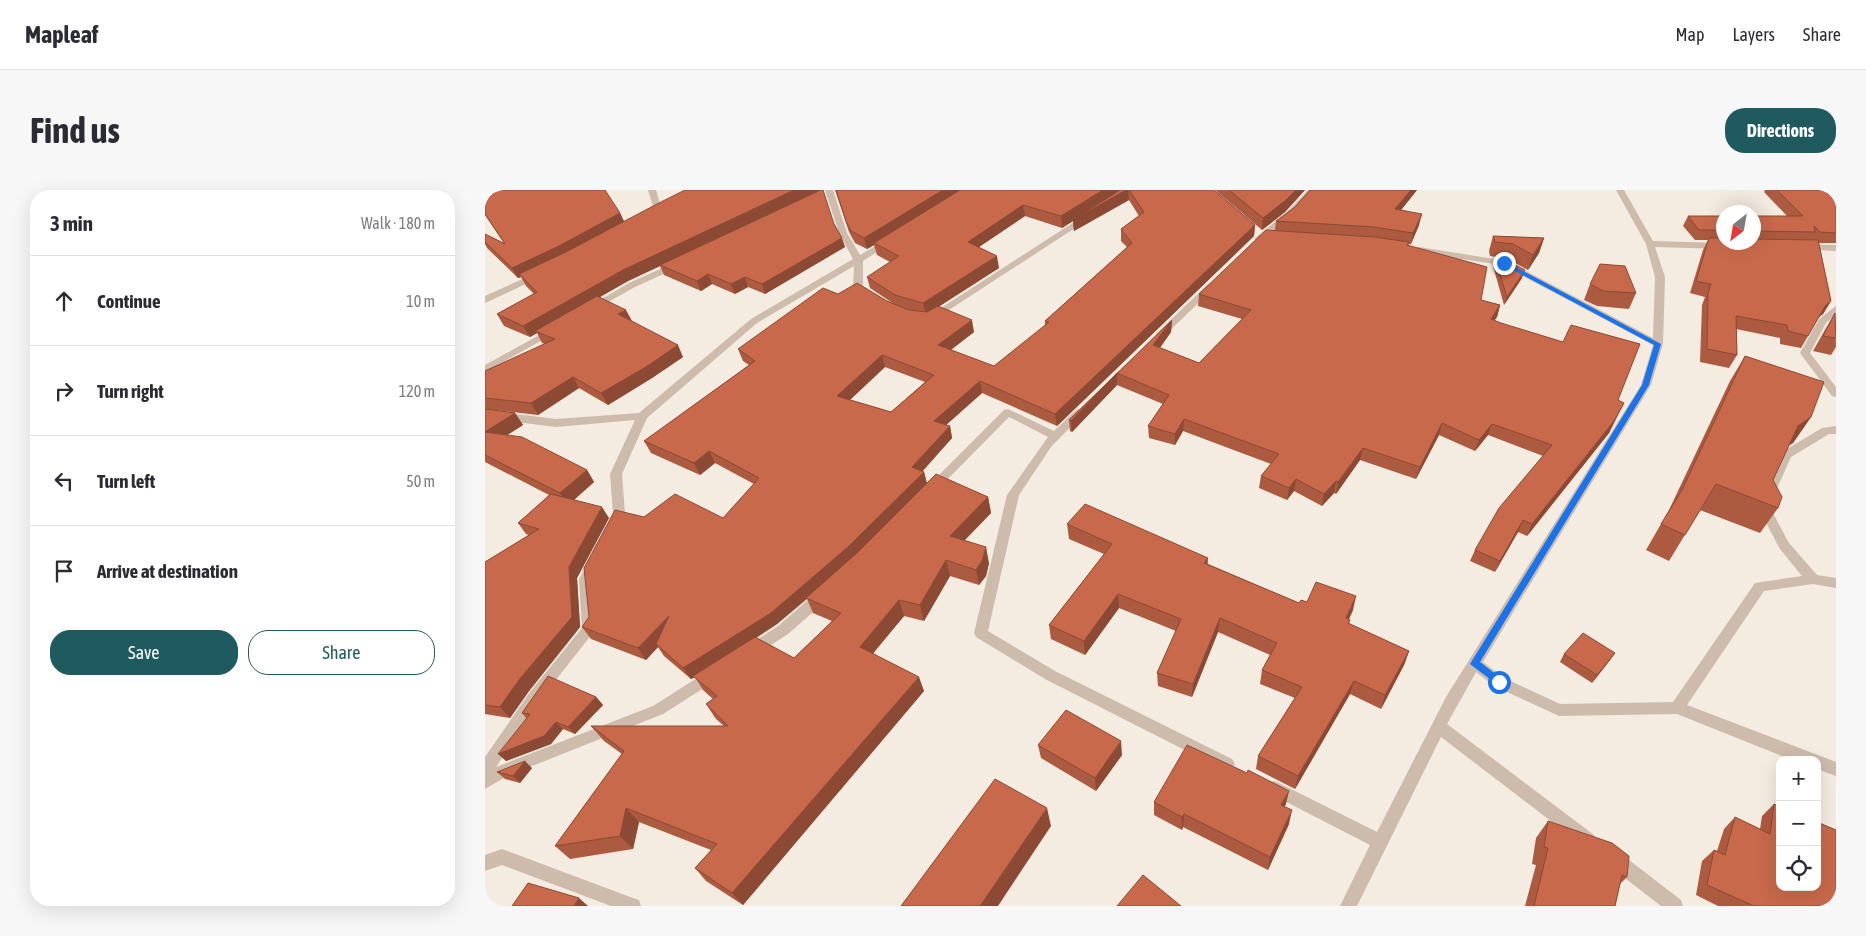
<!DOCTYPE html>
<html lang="en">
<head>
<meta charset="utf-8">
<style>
	:root { --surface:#fff; --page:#f7f7f7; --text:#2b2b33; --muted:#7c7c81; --line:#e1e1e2; --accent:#1f5a5e }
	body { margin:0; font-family:"Asap Condensed",sans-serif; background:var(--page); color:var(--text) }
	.controls { position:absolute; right:15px; bottom:15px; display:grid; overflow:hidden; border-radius:10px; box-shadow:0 5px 20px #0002 }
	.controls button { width:45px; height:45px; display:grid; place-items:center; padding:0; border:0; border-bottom:1px solid var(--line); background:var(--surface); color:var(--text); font:25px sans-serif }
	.compass { position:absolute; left:1231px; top:15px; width:45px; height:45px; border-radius:50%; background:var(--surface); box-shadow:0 5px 20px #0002; rotate:211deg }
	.stop { position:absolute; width:15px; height:15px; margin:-11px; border:4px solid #1a73e8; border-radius:50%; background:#fff }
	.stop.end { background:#1a73e8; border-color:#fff; box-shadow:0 1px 5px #0008 }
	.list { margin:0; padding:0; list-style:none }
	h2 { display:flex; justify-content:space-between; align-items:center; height:65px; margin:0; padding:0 20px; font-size:21px }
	h2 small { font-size:16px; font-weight:400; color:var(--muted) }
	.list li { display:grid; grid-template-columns:32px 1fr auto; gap:15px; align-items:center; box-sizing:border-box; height:90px; padding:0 20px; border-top:1px solid var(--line) }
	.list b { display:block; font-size:19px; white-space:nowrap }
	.list em { font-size:16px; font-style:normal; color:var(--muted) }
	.actions { display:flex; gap:10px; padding:15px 20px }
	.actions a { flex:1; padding:11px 0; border:1px solid var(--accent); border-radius:20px; text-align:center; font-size:18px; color:var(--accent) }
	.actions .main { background:var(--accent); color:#fff }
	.icon { flex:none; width:28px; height:28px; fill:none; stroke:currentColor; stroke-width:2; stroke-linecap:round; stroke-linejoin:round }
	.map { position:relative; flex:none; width:1351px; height:716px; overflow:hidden; border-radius:20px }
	header { display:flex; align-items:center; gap:30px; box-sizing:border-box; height:70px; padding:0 25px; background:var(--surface); border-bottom:1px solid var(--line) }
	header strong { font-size:24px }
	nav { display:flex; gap:28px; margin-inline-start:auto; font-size:18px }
	.intro { display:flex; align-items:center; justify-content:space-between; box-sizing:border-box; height:120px; padding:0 30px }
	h1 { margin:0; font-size:35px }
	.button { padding:12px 22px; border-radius:20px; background:var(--accent); color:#fff; font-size:18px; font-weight:700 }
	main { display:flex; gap:30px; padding:0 30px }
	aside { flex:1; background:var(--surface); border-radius:20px; box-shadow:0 5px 20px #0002 }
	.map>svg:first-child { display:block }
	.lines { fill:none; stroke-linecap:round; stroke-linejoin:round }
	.minor { fill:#cdbbac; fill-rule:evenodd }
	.wall { fill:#ac5a40; fill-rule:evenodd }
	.shaded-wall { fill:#8c4a34 }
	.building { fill:#c8694b; stroke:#8c4a34; fill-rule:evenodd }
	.route { fill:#1a73e8 }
</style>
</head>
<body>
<header>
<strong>Mapleaf</strong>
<nav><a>Map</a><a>Layers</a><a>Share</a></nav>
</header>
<div class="intro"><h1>Find us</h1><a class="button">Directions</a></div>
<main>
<aside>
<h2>3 min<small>Walk · 180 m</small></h2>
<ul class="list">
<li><svg class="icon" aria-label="ahead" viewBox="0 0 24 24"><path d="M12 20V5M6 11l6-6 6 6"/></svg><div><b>Continue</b></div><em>10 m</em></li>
<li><svg class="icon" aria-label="right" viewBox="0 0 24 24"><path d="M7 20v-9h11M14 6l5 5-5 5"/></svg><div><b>Turn right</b></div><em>120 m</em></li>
<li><svg class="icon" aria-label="left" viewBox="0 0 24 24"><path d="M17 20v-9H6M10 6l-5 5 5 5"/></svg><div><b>Turn left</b></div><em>50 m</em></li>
<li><svg class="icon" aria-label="arrive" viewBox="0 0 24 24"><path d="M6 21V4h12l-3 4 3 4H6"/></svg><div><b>Arrive at destination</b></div></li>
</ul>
<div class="actions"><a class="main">Save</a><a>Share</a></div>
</aside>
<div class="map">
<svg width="1351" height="716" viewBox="0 0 1351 716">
	<rect width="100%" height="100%" fill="#f4ebe1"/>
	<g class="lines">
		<path class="minor" d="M163 0H171L177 21 165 28 161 25 169 20Z
			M340 0H348L362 43 375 65 402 49 409 51 378 71V96L389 104 387 106H381L368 97 369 76 272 133 162 228 137 284 140 324 131 339 127 340 121 336 128 324 125 284 150 230 71 237 0 228V220L71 229 154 223 266 129 368 69 354 43Z
			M823 0H831L807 27 776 52H770V48L801 23Z
			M1131 0H1139L1168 51 1237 53 1241 56 1237 59 1170 57 1180 87 1178 154 1166 195 998 472 1019 488 1075 514 1188 512 1270 393 1317 386 1295 359 1272 316 1297 262 1337 238 1351 236V244H1344L1306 267 1284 316 1304 353 1332 385 1351 388V398L1328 394 1279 401 1202 515 1351 572V586L1332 579V570H1307L1192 524 1074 526 1009 496 991 482 962 534 1109 645 1111 650 1109 655 1103 658 1097 655 956 547 872 716H855L885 655 784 603 781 598 784 593 789 591 794 593 892 642 961 507 1156 195 1168 155 1017 75 934 63 930 60 934 57 1022 71 1168 148 1170 87 1161 54Z
			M600 25 607 27 450 129 447 130 442 127Z
			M1317 54 1351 55V61L1314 59 1313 57Z
			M193 71 196 72V76L150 97 109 120H103L101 118 144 93Z
			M53 82 56 83V87L0 113V106Z
			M725 94 728 95V99L677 148H671V144L722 95Z
			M1351 116V124L1341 133 1325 163 1351 197V207L1347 206 1315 163 1334 129Z
			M69 137 74 140 72 142 0 182V175Z
			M523 219 569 241 591 220 595 219 600 222 566 257 534 305 503 441 570 481 747 569 750 574 747 579 742 581 737 579 560 489 491 447 489 443 522 305 563 247 524 227 450 302H442L440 299 519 220Z
			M108 369 112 371 114 374 106 389 111 439 55 510 11 577 168 516 223 481 228 479 233 481 235 485 233 489 178 524 22 586 0 599V567L45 502 97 438 94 389 104 371Z
			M337 401 342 402 344 406 342 410 303 444 271 465 266 467 261 465 259 461 261 457 293 436 332 402Z
			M17 659 148 708 154 710 156 716H126L17 675 0 681V665Z
			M1129 661 1135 663 1196 710 1198 716H1176L1123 675 1121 669 1123 663Z"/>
	</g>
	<path class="wall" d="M0 0 135 23 139 31 349 34 360 57 280 104 263 97 250 104 227 94 216 101 179 85 175 76 143 91 115 107 147 131 198 167 167 188 123 215 94 198 53 225 0 219V181L60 154 57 153 52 143 45 147 19 136 12 124 49 104 41 96 36 87 33 88 2 58 0 54V44L19 53 0 25Z
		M350 0H729L770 35 769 46 572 236 497 203 461 235 465 236 467 248 437 282H439L442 293 503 307 506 323 480 350 504 373 501 386 494 395 465 386 439 431 419 426 388 463 439 501 258 715 221 691 210 678 226 660 154 632 148 659 85 669 70 656 137 564 119 551 106 536H239L231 529 221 514 228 509 218 500 210 487 206 489 179 466 173 457 161 470 106 449 97 437 104 427 159 327 238 328 269 294 230 273 215 285 166 263 159 251 264 175 258 171 253 159 353 104 402 111 409 114 385 98 382 87 405 72 392 65 389 55 382 59 370 53 364 42ZM644 10 654 26 636 39V51L642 57 560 131V136L509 176 466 160 489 142 454 116 514 78 494 57 540 26 577 38 588 31 589 41ZM400 177 440 192 406 222 365 210ZM322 409 328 423 347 431 309 468 271 448 292 434Z
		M730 0H820L800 22 777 40Z
		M825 0H932L916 20 934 35 926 54H924L923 56 996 110 1015 115 1012 127 1009 130 1133 210V224L1124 243 1042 346 1033 342 1010 382 985 371 990 360 1058 266 1003 245 990 261 954 245 931 289 875 270 851 304 849 303 837 316 809 301 802 310 774 298 776 286 786 274 698 241 690 255 664 248 663 236 678 214 632 195 587 242 585 241 584 230 687 130 686 142 675 158 714 173 757 129 713 116 714 104 790 40 791 31 810 17Z
		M1280 0H1351V53H1334L1346 111 1338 124 1334 127 1316 158 1295 154V148L1251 139 1252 165 1244 178 1215 172 1217 115 1220 107 1205 103 1218 60 1223 50H1210L1198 36 1203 26H1238V52H1268V26H1302L1279 2Z
		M1008 46 1059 48 1054 63 1043 80 1023 69 1005 66 1004 61Z
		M1010 68 1037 88 1019 115 1008 76Z
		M1105 94 1151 103 1144 119 1112 116 1099 110Z
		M1350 123 1351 157 1346 165 1328 161 1341 138Z
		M1260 166 1326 227 1308 253 1303 256 1288 290 1293 318 1275 343 1215 320 1184 371 1161 360 1184 320 1245 191Z
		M0 219 30 223 38 235 22 245 102 280 109 292 89 310 124 328 92 388 95 437 44 501 25 528 0 524V372L44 345 41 344 33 333 64 305 0 272Z
		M582 334 723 374 814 413 822 412 868 420 864 429 865 430 864 434 924 461 919 475 896 519 865 504 810 599 771 579 773 566 810 508 775 494 777 480 785 465 733 442 707 507 673 496 672 483 691 441 634 418 600 465 566 449 564 435 619 364 584 349Z
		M1130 463 1125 470 1107 493 1075 472 1079 464Z
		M111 507 118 515 90 544 78 539 66 554 21 571 42 529 37 523Z
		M553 555 637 565 611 601 556 568Z
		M47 578 35 593 20 589 12 582Z
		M669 612 801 614 799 617 804 634 783 680 698 637 697 640 669 625Z
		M1289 614 1351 716H1233L1211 705 1217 671 1229 660 1232 661 1239 639 1250 627 1275 639 1277 626Z
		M1063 631 1142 687 1135 694 1130 716H1040L1051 675 1047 674 1051 648Z"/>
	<path class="shaded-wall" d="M309 0H336L175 75V76L143 91 53 142 50 141 52 143 45 147 38 136 138 80Z
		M458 0H477L389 53V55L382 59 379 48Z
		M618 0H643L644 10 589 41 588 31 577 38 576 26Z
		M811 0H820L800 22 777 40 778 28Z
		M926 0H932L908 30 910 19Z
		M538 15 540 26 485 63 483 52Z
		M135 23 140 34 37 87 34 84 36 87 33 88 27 78Z
		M937 24 934 35 926 54 928 43Z
		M770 35 769 46 572 236 570 224Z
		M357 48 360 57 280 104 277 94Z
		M1059 48 1054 63 1043 80 1048 65Z
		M512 66 514 78 441 125 438 113Z
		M1040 80 1037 88 1019 115 1022 107Z
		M223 84 227 94 216 101 212 91Z
		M260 87 263 97 250 104 246 94Z
		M1346 111 1338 124 1332 128 1340 116Z
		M1015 115 1012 127 1003 140 1006 129Z
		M141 120 147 131 133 124Z
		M487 130 489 142 456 167 453 155Z
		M687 130 686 142 668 167V155Z
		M193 155 198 167 167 188 123 215 116 203Z
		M397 165 400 177 356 218 352 206Z
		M632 183V195L587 242 586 231Z
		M88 187 94 198 53 225 46 213Z
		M495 191 497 203 452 243 449 231Z
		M1139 213 1124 243 1042 346 1047 334Z
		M30 223 38 235 8 254 0 242Z
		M1326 227 1308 253 1295 261 1313 236Z
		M699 229 698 241 690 255V244Z
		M957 233 954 245 931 289 935 277Z
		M1007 234 1003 245 990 261 994 250Z
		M465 236 467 248 430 289 427 277Z
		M878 258 875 270 851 304 853 292Z
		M224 261 230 273 215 285 209 273Z
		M102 280 109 292 83 315 75 303Z
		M439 282 442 295 368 369 292 434 210 487 208 486 210 487 206 489 198 478Z
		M811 289 809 301 802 310 804 298Z
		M851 291 849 303 837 316 839 304Z
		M503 307 506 323 469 361 465 346Z
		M117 317 124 328 92 388 95 437 44 501 25 528 15 517 84 377Z
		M1038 330 1033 342 1010 382 1015 371Z
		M501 357 504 373 501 386 494 395 491 380Z
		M723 368 722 382 719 373Z
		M461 370 465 386 439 431 435 415Z
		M633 404 634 418 600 465 599 451Z
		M871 406 868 420 858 442 861 428Z
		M414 410 419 426 381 472 375 457Z
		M184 426 171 454 173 457 161 470 153 458Z
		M735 428 733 442 707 507 708 494Z
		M924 461 919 475 896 519 900 505Z
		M1130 463 1125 470 1107 493 1112 485Z
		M434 487 439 501 258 715 247 703Z
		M869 491 865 504 810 599 813 586Z
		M111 507 118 515 90 544 83 537Z
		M71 532 78 539 66 554 21 571 13 564Z
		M636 551 637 565 611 601 610 588Z
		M40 571 47 578 35 593 28 586Z
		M804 601 801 614 793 628 796 615Z
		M141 618 154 632 148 659 135 646Z
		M562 618 566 636 513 716H495Z
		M807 620 804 634 783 680 785 667Z
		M699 624 698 637 697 640V627Z
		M94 708 103 716H89Z"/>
	<path class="building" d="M0 0H120L135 23 74 56 27 78 0 52V44L20 54 0 24Z
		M200 0H309L138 80 38 136 12 124 52 102 34 84 81 62 172 14Z
		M336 0H338L349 34 357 48 277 94 260 87 246 94 223 84 212 91 175 75Z
		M351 0H458L379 48 366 41 361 31Z
		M475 0H618L576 26 538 15 483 52 512 66 438 113 410 105 382 87 414 66 389 53Z
		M635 0H641L588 30Z
		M644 0H729L770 35 570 224 495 191 449 231 465 236 427 277 439 282 363 357 286 423 198 478 171 454 184 426 153 458 97 437 104 427 99 378 130 320 159 327 190 304 238 328 274 288 224 261 209 273 159 251 270 171 253 159 338 98 353 104 372 93 402 111 424 120 442 122 453 116 487 130 453 155 509 176 564 132 560 131 647 53 636 39 659 22ZM397 165 449 185 406 222 352 206Z
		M744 0H811L801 10 778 28Z
		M825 0H926L910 19 937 24 928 43 889 37 791 31 810 17Z
		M1292 0H1351V43L1335 42 1329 36 1330 42 1268 41V26H1318Z
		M1203 26H1238V40H1214Z
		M781 40 889 47 924 52 922 55 1002 77 996 110 1015 115 1006 129 1016 133 1078 152 1086 135 1155 154 1133 210 1139 213 1129 231 1047 334 1038 330 1015 371 990 360 1014 318 1067 255 1007 234 994 250 957 233 935 277 878 258 853 292 851 291 839 304 811 289 804 298 776 286 794 264 699 229 690 244 663 236 684 205 632 183 586 231 584 230 687 130 668 155 714 173 766 120 714 104Z
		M1008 46 1059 48 1048 65 1028 54 1010 52Z
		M1224 48H1238V52H1268V49L1333 50 1346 111 1340 116 1323 146 1303 141 1302 135 1251 126 1252 165 1222 159 1223 103 1226 94 1211 91Z
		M1010 68 1019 69 1040 80 1022 107Z
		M1115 74 1140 76 1151 103 1118 101 1105 94Z
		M112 106 141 120 133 124 193 155 161 177 116 203 88 187 46 213 0 208V181L70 149 50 141Z
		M1350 123 1351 148 1338 146Z
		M1260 166 1339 192 1326 227 1313 236 1288 290 1297 307 1293 318 1231 294 1200 345 1176 334 1197 300Z
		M0 219 30 223 0 242Z
		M0 242 37 247 102 280 75 303 0 265Z
		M451 284 503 307 465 346 501 357 497 371 491 380 461 370 435 415 414 410 375 457 434 487 247 703 210 678 232 654 141 618 135 646 70 656 139 561 106 536H243L221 514 232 506 208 486 270 447 309 468 356 423 321 408 373 362Z
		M66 304 117 317 84 377 87 427 34 490 15 517 0 515V372L54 339 33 333Z
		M600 314 723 368 719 373 814 413 816 410 822 412 831 392 871 406 861 428 865 430 863 433 924 461 900 505 869 491 813 586 773 566 817 497 777 480 792 453 735 428 708 494 672 483 696 429 633 404 599 451 564 435 627 354 582 334Z
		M1098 443 1130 463 1112 485 1079 464Z
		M63 486 111 507 83 537 71 532 59 546 13 564 45 524 37 523Z
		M581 520 636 551 610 588 553 555Z
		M702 555 762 583 763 580 804 601 796 615 807 620 785 667 699 624 697 627 669 612Z
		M40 571 28 586 12 582Z
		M510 589 562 618 495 716H416Z
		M1289 614 1295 617V697H1332V632L1351 640V716H1269L1222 695 1229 660 1240 665 1250 627 1285 644Z
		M1063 631 1127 653 1144 666 1142 687 1137 685 1130 716H1049L1063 658 1059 657Z
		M658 685 696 716H632Z
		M43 693 94 708 89 716H27Z"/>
	<path class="route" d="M1019 71 1176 154 1164 195 995 472 1017 489V495L1014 496 985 474 1157 195 1169 155 1017 74Z"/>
</svg>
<div class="controls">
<button>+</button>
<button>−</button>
<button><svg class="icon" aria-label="locate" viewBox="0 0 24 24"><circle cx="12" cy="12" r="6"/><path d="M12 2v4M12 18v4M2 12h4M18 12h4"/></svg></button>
</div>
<svg class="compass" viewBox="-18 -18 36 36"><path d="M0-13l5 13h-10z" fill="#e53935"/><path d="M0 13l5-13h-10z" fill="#7c7c81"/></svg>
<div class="stop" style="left:1014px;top:492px"></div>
<div class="stop end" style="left:1019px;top:73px"></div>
</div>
</main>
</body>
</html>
